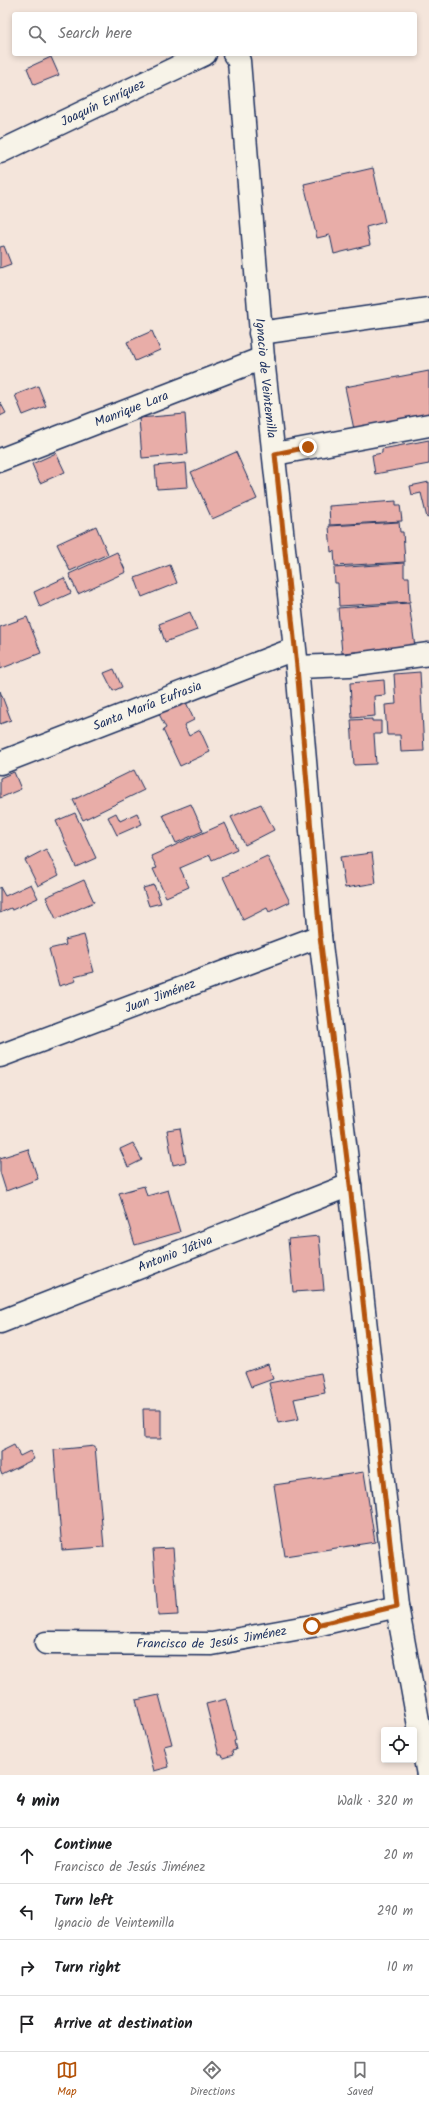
<!DOCTYPE html>
<html lang="en">
<head>
<meta charset="utf-8">
<style>
	:root { --surface:#fff; --page:#f6f6f6; --text:#202124; --muted:#757577; --line:#e0e0e0; --accent:#b45309 }
	body { margin:0; font-family:Kalam,sans-serif; background:var(--page); color:var(--text) }
	.controls { position:absolute; right:12px; bottom:12px; display:grid; overflow:hidden; border-radius:4px; box-shadow:0 2px 6px #0003 }
	.controls button { width:36px; height:36px; display:grid; place-items:center; padding:0; border:0; border-bottom:1px solid var(--line); background:var(--surface); color:var(--text); font:20px sans-serif }
	.stop { position:absolute; width:12px; height:12px; margin:-9px; border:3px solid #b45309; border-radius:50%; background:#fff }
	.stop.end { background:#b45309; border-color:#fff; box-shadow:0 1px 4px #0008 }
	.list { margin:0; padding:0; list-style:none }
	h2 { display:flex; justify-content:space-between; align-items:center; height:52px; margin:0; padding:0 16px; font-size:17px }
	h2 small { font-size:13px; font-weight:400; color:var(--muted) }
	.list li { display:grid; grid-template-columns:26px 1fr auto; gap:12px; align-items:center; box-sizing:border-box; height:56px; padding:0 16px; border-top:1px solid var(--line) }
	.list b { display:block; font-size:15px; white-space:nowrap }
	.list p { margin:0; font-size:13px; white-space:nowrap; color:var(--muted) }
	.list em { font-size:13px; font-style:normal; color:var(--muted) }
	.icon { flex:none; width:22px; height:22px; fill:none; stroke:currentColor; stroke-width:2; stroke-linecap:round; stroke-linejoin:round }
	.map { position:relative; flex:none; width:429px; height:1775px; overflow:hidden }
	.search { position:absolute; background:var(--surface); box-shadow:0 2px 6px #0003; left:12px; right:12px; top:12px; height:44px; display:flex; align-items:center; gap:10px; box-sizing:border-box; padding:0 14px; border-radius:4px; color:var(--muted); font-size:15px }
	.sheet { height:276px; background:var(--surface) }
	nav { display:flex; justify-content:space-around; align-items:center; box-sizing:border-box; height:56px; border-top:1px solid var(--line); background:var(--surface); font-size:11px; color:var(--muted) }
	nav a { display:grid; justify-items:center; gap:2px }
	nav .on { color:var(--accent) }
	.map>svg:first-child { display:block }
	.building { fill:#e8ada8; stroke:#1b2f5e }
	.lines { fill:none; stroke-linecap:round; stroke-linejoin:round }
	.minor-casing { stroke:#1b2f5e; stroke-width:25 }
	.minor { stroke:#f7f3e8; stroke-width:22 }
	.route { stroke:#b45309; stroke-width:5 }
	.labels { text-anchor:middle; dominant-baseline:central; stroke-width:3; stroke-linejoin:round; paint-order:stroke }
	.street-label { font-size:13px; fill:#1b2f5e; stroke:#f7f3e8 }
</style>
</head>
<body>
<div class="map">
<svg width="429" height="1775" viewBox="0 0 429 1775">
	<rect width="100%" height="100%" fill="#f4e5db"/>
	<filter id="ink" filterUnits="userSpaceOnUse"><feTurbulence type="fractalNoise" baseFrequency=".025" numOctaves="2"/><feDisplacementMap in="SourceGraphic" scale="8" xChannelSelector="R" yChannelSelector="G"/><feConvolveMatrix kernelMatrix="1 2 1 2 8 2 1 2 1" color-interpolation-filters="sRGB"/></filter>
	<g filter="url(#ink)">
		<path class="building" d="M51 57 59 75 34 85 27 68Z
			M373 168 385 222 366 227 370 245 334 254 330 235 317 238 304 184Z
			M4 246 11 264 0 268V247Z
			M152 331 160 350 135 361 127 342Z
			M429 371V420L355 434 345 387Z
			M38 386 46 406 23 415 15 395Z
			M0 402 6 413 0 416Z
			M185 414 188 454 142 458 139 418Z
			M429 440V464L375 474 372 455 382 453V449Z
			M236 452 257 499 212 519 191 472Z
			M56 453 65 472 40 483 32 464Z
			M186 463 188 487 157 489 155 466Z
			M429 482V517L427 518 421 493 412 495 410 486Z
			M396 501V505H400L402 521 330 525 329 506Z
			M399 522 400 532H403L405 562 335 566 334 551 331 552 329 526Z
			M96 526 108 554 70 571 57 544Z
			M117 552 126 572 78 594 69 574Z
			M404 563V577H409L410 602 339 606 338 583H335L334 568Z
			M170 565 177 583 142 597 135 578Z
			M64 578 71 593 40 607 34 592Z
			M409 603 415 647 342 653 338 608Z
			M190 612 197 630 165 642 159 624Z
			M27 617 41 653 0 669V627Z
			M114 669 122 687 113 691 104 673Z
			M420 672 424 751 401 752 400 735H387L385 705 396 704 394 674Z
			M384 680 385 695 374 696 375 716 352 718 350 683Z
			M0 691 11 720 0 724Z
			M185 700 194 720 184 725 189 736 200 730 210 752 180 766 163 730 166 728 158 712Z
			M372 719V721H381V734H374L376 764 354 765 351 720Z
			M134 770 144 790 83 820 73 800Z
			M14 772 21 789 0 798V778Z
			M191 804 203 831 176 843 163 815Z
			M261 804 274 830 245 845 231 817Z
			M75 813 96 858 76 867 56 821Z
			M116 813 120 821 137 813 142 824 117 835 108 817Z
			M225 823 237 849 212 860 210 855 180 868 189 887 166 897 153 869 157 868 151 856Z
			M46 849 59 875 38 886 25 860Z
			M372 853 376 883 345 888 340 857Z
			M267 856 290 902 269 912 267 908 243 920 223 877Z
			M84 880 94 902 56 919 46 897Z
			M31 884 38 898 12 910 11 908 0 913V887L5 896Z
			M154 885 161 903 149 906 143 888Z
			M84 935 94 972 74 977 76 981 59 986 49 949 66 945 65 940Z
			M180 1128 186 1162 173 1165 167 1130Z
			M133 1143 142 1160 128 1167 120 1149Z
			M28 1149 38 1179 6 1191 0 1172V1158Z
			M144 1186 147 1196 168 1190 180 1232 135 1245 119 1193Z
			M319 1236 324 1290 293 1292 288 1239Z
			M268 1364 273 1379 251 1387 245 1372Z
			M321 1373 325 1393 294 1399 299 1419 278 1423 269 1383Z
			M143 1409H161V1439H144Z
			M14 1445 20 1456 30 1451 34 1459 2 1475 0 1470V1452Z
			M95 1446 104 1547 62 1550 54 1450Z
			M364 1472 375 1542 285 1556 274 1485Z
			M173 1548 178 1615 158 1616 153 1549Z
			M159 1695 172 1744 164 1746 169 1767 154 1771 136 1700Z
			M226 1699 236 1740 234 1741 236 1750 232 1751 233 1755 223 1758 222 1755H219L206 1704Z"/>
		<g class="lines">
			<g class="minor-casing">
				<g id="minor">
					<path id="s1" d="M234 54 239 61 263 358 297 667 320 936 350 1185 397 1606 428 1775"/>
					<path id="s2" d="M0 152 205 54"/>
					<path d="M260 333 429 309"/>
					<path d="M275 454 429 425"/>
					<path id="s3" d="M0 460 263 358"/>
					<path d="M297 667 349 665 429 654"/>
					<path id="s4" d="M0 763 294 649"/>
					<path id="s5" d="M0 1056 320 936"/>
					<path id="s6" d="M0 1322 350 1185"/>
					<path id="s7" d="M46 1643 212 1644 312 1626 397 1606"/>
				</g>
			</g>
			<use href="#minor" class="minor"/>
		</g>
	</g>
	<g class="lines" filter="url(#ink)">
		<path class="route" d="M308 447 275 454 297 667 320 936 350 1185 397 1606 312 1626"/>
	</g>
	<g class="labels">
		<g class="street-label">
			<text stroke="none"><textPath href="#s2" startOffset="114">Joaquín Enríquez</textPath></text>
			<text stroke="none"><textPath href="#s1" startOffset="327">Ignacio de Veintemilla</textPath></text>
			<text stroke="none"><textPath href="#s3" startOffset="141">Manrique Lara</textPath></text>
			<text stroke="none"><textPath href="#s4" startOffset="158">Santa María Eufrasia</textPath></text>
			<text stroke="none"><textPath href="#s5" startOffset="171">Juan Jiménez</textPath></text>
			<text stroke="none"><textPath href="#s6" startOffset="188">Antonio Játiva</textPath></text>
			<text stroke="none"><textPath href="#s7" startOffset="166">Francisco de Jesús Jiménez</textPath></text>
		</g>
	</g>
</svg>
<div class="controls">
<button><svg class="icon" aria-label="locate" viewBox="0 0 24 24"><circle cx="12" cy="12" r="6"/><path d="M12 2v4M12 18v4M2 12h4M18 12h4"/></svg></button>
</div>
<div class="stop" style="left:312px;top:1626px"></div>
<div class="stop end" style="left:308px;top:447px"></div>
<div class="search"><svg class="icon" aria-label="search" viewBox="0 0 24 24"><circle cx="10" cy="10" r="6"/><path d="M15 15l6 6"/></svg>Search here</div>
</div>
<section class="sheet">
<h2>4 min<small>Walk · 320 m</small></h2>
<ul class="list">
<li><svg class="icon" aria-label="ahead" viewBox="0 0 24 24"><path d="M12 20V5M6 11l6-6 6 6"/></svg><div><b>Continue</b><p>Francisco de Jesús Jiménez</p></div><em>20 m</em></li>
<li><svg class="icon" aria-label="left" viewBox="0 0 24 24"><path d="M17 20v-9H6M10 6l-5 5 5 5"/></svg><div><b>Turn left</b><p>Ignacio de Veintemilla</p></div><em>290 m</em></li>
<li><svg class="icon" aria-label="right" viewBox="0 0 24 24"><path d="M7 20v-9h11M14 6l5 5-5 5"/></svg><div><b>Turn right</b></div><em>10 m</em></li>
<li><svg class="icon" aria-label="arrive" viewBox="0 0 24 24"><path d="M6 21V4h12l-3 4 3 4H6"/></svg><div><b>Arrive at destination</b></div></li>
</ul>
</section>
<nav>
<a class="on"><svg class="icon" aria-label="map" viewBox="0 0 24 24"><path d="M3 6l6-2 6 2 6-2v14l-6 2-6-2-6 2zM9 4v14M15 6v14"/></svg>Map</a>
<a><svg class="icon" aria-label="directions" viewBox="0 0 24 24"><path d="M12 3l9 9-9 9-9-9zM9 14v-3h6M13 9l2 2-2 2"/></svg>Directions</a>
<a><svg class="icon" aria-label="saved" viewBox="0 0 24 24"><path d="M7 4h10v16l-5-4-5 4z"/></svg>Saved</a>
</nav>
</body>
</html>
